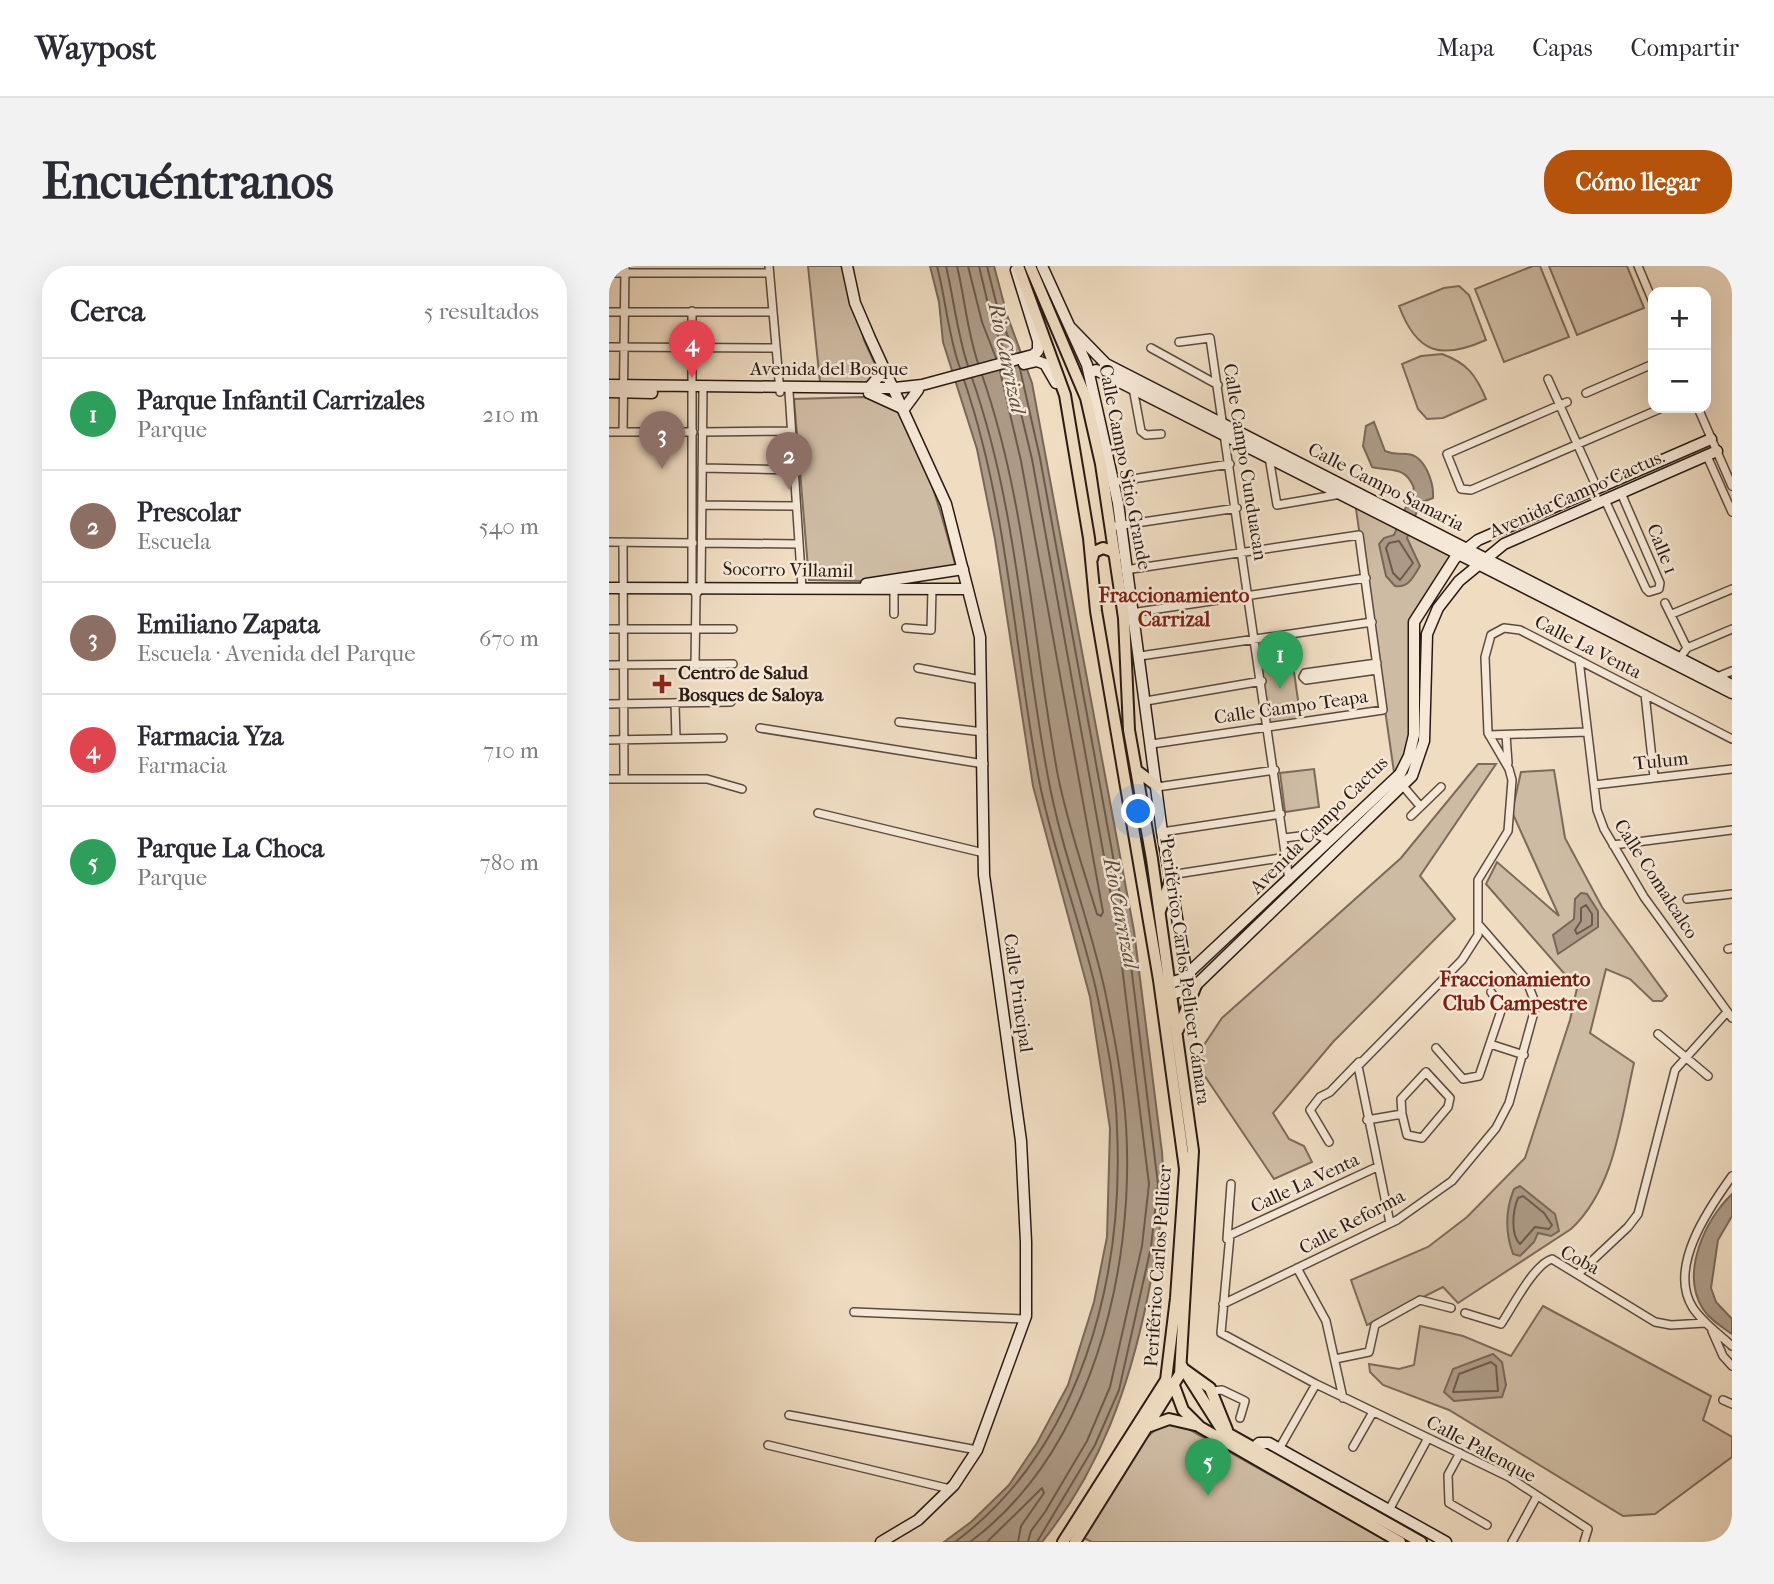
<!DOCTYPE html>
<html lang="es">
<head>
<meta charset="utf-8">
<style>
	:root { --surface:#fff; --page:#f2f2f3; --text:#2b2b33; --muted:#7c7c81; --line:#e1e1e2; --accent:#b45309 }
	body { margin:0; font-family:"IM FELL French Canon",serif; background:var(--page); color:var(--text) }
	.controls { position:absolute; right:21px; top:21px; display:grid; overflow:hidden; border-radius:14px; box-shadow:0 7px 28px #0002 }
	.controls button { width:63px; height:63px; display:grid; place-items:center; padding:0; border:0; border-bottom:2px solid var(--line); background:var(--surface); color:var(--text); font:35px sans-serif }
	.you { position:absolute; left:530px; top:546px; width:24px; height:24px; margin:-18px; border:5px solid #fff; border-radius:50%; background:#1a73e8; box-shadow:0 0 0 10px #1a73e833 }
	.badge { display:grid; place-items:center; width:46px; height:46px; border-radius:50%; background:var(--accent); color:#fff; font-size:23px; font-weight:700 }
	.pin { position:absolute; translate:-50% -58px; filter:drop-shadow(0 2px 4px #0008) }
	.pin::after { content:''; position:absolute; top:37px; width:24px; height:21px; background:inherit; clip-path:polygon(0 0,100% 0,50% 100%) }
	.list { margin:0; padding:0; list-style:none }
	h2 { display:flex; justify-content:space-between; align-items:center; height:91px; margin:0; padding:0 28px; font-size:30px }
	h2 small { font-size:23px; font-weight:400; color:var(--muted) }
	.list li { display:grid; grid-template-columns:46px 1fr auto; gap:21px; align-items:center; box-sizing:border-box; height:112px; padding:0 28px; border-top:2px solid var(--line) }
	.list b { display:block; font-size:26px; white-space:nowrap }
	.list p { margin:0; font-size:23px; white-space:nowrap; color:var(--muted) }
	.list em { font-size:23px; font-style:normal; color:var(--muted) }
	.map { position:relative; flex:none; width:1123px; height:1276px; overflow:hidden; border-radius:28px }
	header { display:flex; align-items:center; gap:42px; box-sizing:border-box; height:98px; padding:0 35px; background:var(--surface); border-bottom:2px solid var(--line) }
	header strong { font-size:33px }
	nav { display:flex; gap:38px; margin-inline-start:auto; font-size:24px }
	.intro { display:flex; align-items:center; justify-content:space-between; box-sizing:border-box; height:168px; padding:0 42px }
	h1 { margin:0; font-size:49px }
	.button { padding:18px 32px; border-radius:28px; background:var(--accent); color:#fff; font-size:24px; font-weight:700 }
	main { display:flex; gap:42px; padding:0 42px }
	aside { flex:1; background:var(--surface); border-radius:28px; box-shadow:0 7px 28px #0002 }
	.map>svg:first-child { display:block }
	.green { fill:#cebba3; stroke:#7c6a5b; stroke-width:2 }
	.water { fill:#ac9a86; stroke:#786758; stroke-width:2 }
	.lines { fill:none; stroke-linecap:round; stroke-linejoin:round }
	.shore { stroke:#6b5a4c; stroke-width:2 }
	.street-casing { stroke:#5b4a3e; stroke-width:10 }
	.secondary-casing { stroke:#2a1a13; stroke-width:13 }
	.primary-casing { stroke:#2a1a13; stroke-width:14 }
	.street { stroke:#f5e8d7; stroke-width:7 }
	.secondary { stroke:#f5e8d7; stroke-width:10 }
	.primary { stroke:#efdcc1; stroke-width:10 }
	.poi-dot { fill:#8f2418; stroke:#f5e8d7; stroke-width:2.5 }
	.labels { text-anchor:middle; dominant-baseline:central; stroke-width:5; stroke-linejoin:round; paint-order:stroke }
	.street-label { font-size:19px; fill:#2a1a13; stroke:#f5e8d7 }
	.poi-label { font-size:19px; font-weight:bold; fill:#2a1a13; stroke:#f5e8d7; text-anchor:start }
	.water-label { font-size:21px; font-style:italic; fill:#5e4d41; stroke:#f5e8d7 }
	.neighbourhood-label { font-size:21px; font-weight:bold; fill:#7a1f14; stroke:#f5e8d7 }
</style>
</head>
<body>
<header>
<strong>Waypost</strong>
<nav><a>Mapa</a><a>Capas</a><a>Compartir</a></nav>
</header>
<div class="intro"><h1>Encuéntranos</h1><a class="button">Cómo llegar</a></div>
<main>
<aside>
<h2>Cerca<small>5 resultados</small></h2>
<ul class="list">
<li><span class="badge" style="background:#2e9e5b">1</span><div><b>Parque Infantil Carrizales</b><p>Parque</p></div><em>210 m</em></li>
<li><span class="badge" style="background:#8d6e63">2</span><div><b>Prescolar</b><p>Escuela</p></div><em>540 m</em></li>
<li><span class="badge" style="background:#8d6e63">3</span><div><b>Emiliano Zapata</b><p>Escuela · Avenida del Parque</p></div><em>670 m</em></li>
<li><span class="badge" style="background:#e0444e">4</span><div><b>Farmacia Yza</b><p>Farmacia</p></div><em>710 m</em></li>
<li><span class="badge" style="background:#2e9e5b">5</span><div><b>Parque La Choca</b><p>Parque</p></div><em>780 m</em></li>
</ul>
</aside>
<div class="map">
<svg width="1123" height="1276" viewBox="0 0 1123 1276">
	<rect width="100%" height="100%" fill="#efdcc1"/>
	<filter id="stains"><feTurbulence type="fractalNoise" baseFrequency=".00286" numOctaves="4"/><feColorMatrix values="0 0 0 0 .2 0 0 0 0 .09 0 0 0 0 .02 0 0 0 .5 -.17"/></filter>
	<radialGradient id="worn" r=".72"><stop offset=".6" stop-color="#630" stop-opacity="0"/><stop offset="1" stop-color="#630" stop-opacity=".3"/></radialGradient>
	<path class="green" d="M199 0H236L255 74 270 107 261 117 211 116Z
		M924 0H931L960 71 895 96 866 23Z
		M940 0H1018L1035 42 968 69Z
		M850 20 860 29 877 74C832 94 808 88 790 40L835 22Z
		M833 88C858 97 867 109 877 133L834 152 818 153 809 143 793 98 812 90Z
		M254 131C262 133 274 134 280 138 310 157 337 266 347 301L254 315 200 314 185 133Z
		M746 236 849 288 808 349 805 469 786 513Z
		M684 399 692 455 660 460 651 403Z
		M869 498H887L811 610 846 653 724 776 664 847 680 873 695 880 703 896 665 913 585 794 613 752 792 592Z
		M705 503 710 541 676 546 671 507Z
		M945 504 956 572 993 641 1058 730 1053 735H1044L1021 713 997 703 981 767 1025 797C1012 853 1006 922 962 963L849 1037 834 1021 758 1059 742 1014 819 981 858 951 916 892 961 754 968 722 877 618 888 596 950 650 903 546 912 506Z
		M934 1040 1102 1130 1094 1154 1123 1171V1191L1046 1248 1014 1250 840 1144 774 1119 761 1106 760 1098 790 1103 805 1099 811 1060 854 1070 902 1090Z
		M554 1157 572 1159 781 1276H483L473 1271 537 1172Z"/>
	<path class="water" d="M321 0H385L398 49 423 117 525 665 553 886C557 935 549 980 539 1029 521 1119 491 1204 433 1276H335L362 1256 400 1219 428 1177 459 1119 485 1036 498 971 501 862 481 731 424 520 386 273 368 183 334 76 330 36Z
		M765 156 776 185C785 189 788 187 798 188 816 189 825 217 824 232L811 237 798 272 811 300C804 311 800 322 786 320L777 310 770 278 775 272 785 269 805 222C796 199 782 206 763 201L754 180 757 160Z
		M972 627 978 628 989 645V661L949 688 944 669 965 653 966 633Z
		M911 920 946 948 950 965 942 970 929 967 925 976 911 990 904 988C896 966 896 945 905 923Z
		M1123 928V950L1109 974 1102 1022 1107 1036 1123 1053V1068C1113 1061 1101 1054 1094 1043 1071 1007 1096 954 1123 928Z
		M884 1088 893 1096 897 1119 893 1131 845 1135 835 1126 844 1103Z"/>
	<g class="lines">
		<path class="shore" d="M328 0C337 34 339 69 351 102
			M337 0C345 34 348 67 359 100
			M348 0C356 33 358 65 369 97
			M359 0 373 56 387 92
			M370 0 383 55 397 89
			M378 0 391 52 406 87
			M401 102 423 193 509 668 540 918 533 980 501 1121 478 1175 436 1246 422 1265 419 1276
			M411 103 431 192 518 667 549 918 542 981 510 1124 486 1179 428 1276
			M373 109C418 238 424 377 449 510 458 556 474 602 488 648L492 650 494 646 412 195 391 105
			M790 275 804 297 791 314 784 307 777 282 780 277Z
			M977 639 983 648V659L968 668 966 664 972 655V642Z
			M914 930 935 947 943 959 940 963 926 961 911 978C901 968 904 944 909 932Z
			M882 1096 887 1100 889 1125 844 1126 850 1108Z
			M346 1276C472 1182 515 1013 508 862 507 817 497 772 488 728 472 656 444 586 430 514 405 381 399 243 355 114
			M361 1276C483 1185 526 1005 517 859 514 814 505 769 496 725 480 653 452 583 439 511 414 379 408 240 363 112
			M378 1276 433 1222 435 1227 412 1260 409 1276"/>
		<g class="street-casing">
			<path id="street" d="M160 0 171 126
				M1029 0 1044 36
				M0 7H160
				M83 45V321L87 329
				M0 46H164
				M570 76 601 72 680 614
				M0 81 167 82
				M542 82 609 119
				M939 113 988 222
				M524 122 532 165 537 169 552 168
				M180 126 193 322
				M977 127 1044 98
				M958 136 838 188 852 223 862 224 1053 142
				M1089 142 1123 220
				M0 166H84
				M14 166 16 0
				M93 166 181 165
				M1098 190 1123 246
				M660 191 668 239 732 228
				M93 202 184 204
				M504 216 621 198
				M996 234 1037 323 1040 326 1050 323 1051 317 1012 227
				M93 239 186 240
				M507 260 628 242
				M0 276 84 277
				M14 276 15 513
				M93 277 190 278
				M516 304 750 269 774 444 543 478
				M285 323V348
				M1056 337 1078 382
				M522 347 757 312
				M1063 348 1123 323
				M297 362 322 364 323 323
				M0 363H124
				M531 390 763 356
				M970 394 988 544 995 563 1035 631 1123 752
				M1068 396 1078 382 1123 363
				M768 397 696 407 694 411 697 414 768 404
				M0 399 124 398
				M86 399 87 329 92 321 94 122
				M309 402 372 414
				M1108 411 1123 405
				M1036 428 1045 511
				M537 435 653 415
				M0 438 122 436
				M66 438 67 472
				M290 456 374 466
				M151 462 375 498
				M880 469 978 466
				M897 469 899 497
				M0 474 114 472
				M0 513H98L133 523
				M985 519 1123 503
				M794 520 811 540
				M548 521 666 504
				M209 547 375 587
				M802 550 832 521
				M553 566 672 548
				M675 572 707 568 721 575
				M1004 579 1123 564
				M561 609 678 591
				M1078 633 1123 628
				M1119 683 1123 682
				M1049 768 1099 810
				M881 778 915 789
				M827 782 854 813 870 810 893 742 882 726
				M758 854 793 848 792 833 817 806 841 832 839 841 813 872 798 869 793 848
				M720 876 701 844 711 831 721 826 750 796
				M768 901 621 969 612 1067 707 1118 900 1211 979 1263 975 1276
				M1123 910C1100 942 1058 1002 1084 1042 1094 1057 1110 1068 1123 1080
				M781 957 749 800 853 694 869 669V614L899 565 903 514 900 503 879 467 876 391 882 369 895 362 911 364 1123 473
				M618 973 622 918
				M688 1002 717 1055 734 1132
				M969 1008 1019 961 1029 948 1066 804 1118 746
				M614 1038 788 954 843 915 887 862 900 837 927 739 917 713 871 660
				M245 1046 416 1053
				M856 1047 892 1058C903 1042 925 998 943 993L1046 1056 1062 1059 1096 1057
				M1103 1065 1114 1090 1123 1100
				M726 1093 760 1086 766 1059 811 1034 842 1042
				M603 1125 613 1124 636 1135 631 1152
				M1114 1134 1123 1138
				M180 1149 368 1184
				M159 1179 341 1223
				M744 1181 764 1146
				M670 1183 707 1118
				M851 1187 839 1209 840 1237 878 1259
				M780 1244 819 1172
				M903 1276 928 1230"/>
		</g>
		<g class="secondary-casing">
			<path id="secondary" d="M238 0 246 37 261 72 337 238 371 371 375 609 412 875 417 976V1050L368 1184 345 1219 309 1254 272 1276
				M433 0 478 99 509 237 553 566 578 709
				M461 61 497 98 1123 419
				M415 98 428 95 436 98 447 117
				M276 103 260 122V127L295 143
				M481 107 487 104 1123 427
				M0 119 286 122 313 119 424 89 429 85V75L407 4
				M0 126 43 127
				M295 143 309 124
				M257 318 354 303
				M0 322 358 323
				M553 720 573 713 791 508 800 490 805 469V356L846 292 869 274 1102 173
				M556 730 584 722 803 510 815 475 818 368 829 342 850 315 895 278 1108 185
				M644 1183 650 1177H660L837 1276"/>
		</g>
		<g class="primary-casing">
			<path id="primary" d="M409 0 456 129 480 272 487 345 550 714 576 903 567 1032 557 1114 454 1276
				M421 0 477 132 492 198 515 352 520 464 543 593 584 885 571 1108 466 1276
				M483 293 485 286 494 282 503 285 507 291
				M527 504 548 520
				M551 645 562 613
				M569 764 588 717
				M572 1099 613 1164 812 1276
				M576 1104 601 1122 618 1164
				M564 1117 574 1144 591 1161 791 1276
				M541 1160 560 1153 586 1159"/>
		</g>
		<use href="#street" class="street"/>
		<use href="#secondary" class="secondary"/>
		<use href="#primary" class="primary"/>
	</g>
	<path class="poi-dot" d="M49.5 407.5h7v7h7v7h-7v7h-7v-7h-7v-7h7z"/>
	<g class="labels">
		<g class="street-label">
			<text x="220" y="103">Avenida del Bosque</text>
			<text transform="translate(636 196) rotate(81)">Calle Campo Cunduacan</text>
			<text transform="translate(516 201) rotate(79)">Calle Campo Sitio Grande</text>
			<text transform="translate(777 221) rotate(27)">Calle Campo Samaria</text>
			<text transform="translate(968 228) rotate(-24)">Avenida Campo Cactus.</text>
			<text transform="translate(1053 283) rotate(68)">Calle 1</text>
			<text transform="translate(179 304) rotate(1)">Socorro Villamil</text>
			<text transform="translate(979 381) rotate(27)">Calle La Venta</text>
			<text transform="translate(682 441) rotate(-8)">Calle Campo Teapa</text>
			<text transform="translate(1052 495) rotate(-6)">Tulum</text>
			<text transform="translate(710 559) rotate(-45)">Avenida Campo Cactus</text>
			<text transform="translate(1047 613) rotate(57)">Calle Comalcalco</text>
			<text transform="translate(576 705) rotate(82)">Periférico Carlos Pellicer Cámara</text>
			<text transform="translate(409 727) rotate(82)">Calle Principal</text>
			<text transform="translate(696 917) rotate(-25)">Calle La Venta</text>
			<text transform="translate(743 956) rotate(-28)">Calle Reforma</text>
			<text transform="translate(971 994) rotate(28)">Coba</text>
			<text transform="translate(549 1000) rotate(-86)">Periférico Carlos Pellicer</text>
			<text transform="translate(872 1183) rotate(28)">Calle Palenque</text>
		</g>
		<g class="poi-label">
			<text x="69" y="407">Centro de Salud<tspan x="69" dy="22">Bosques de Saloya</tspan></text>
		</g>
		<g class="water-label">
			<text transform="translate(398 92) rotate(78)">Rio Carrizal</text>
			<text transform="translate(512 647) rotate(79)">Rio Carrizal</text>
		</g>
		<g class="neighbourhood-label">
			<text x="565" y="329">Fraccionamiento<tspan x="565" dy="24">Carrizal</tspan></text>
			<text x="906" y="713">Fraccionamiento<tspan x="906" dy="24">Club Campestre</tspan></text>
		</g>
	</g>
	<rect width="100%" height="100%" filter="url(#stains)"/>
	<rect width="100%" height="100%" fill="url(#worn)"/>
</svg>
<div class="controls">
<button>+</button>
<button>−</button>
</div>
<div class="you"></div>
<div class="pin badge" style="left:671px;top:423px;background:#2e9e5b">1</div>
<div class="pin badge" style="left:180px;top:224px;background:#8d6e63">2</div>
<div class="pin badge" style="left:53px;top:203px;background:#8d6e63">3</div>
<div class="pin badge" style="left:83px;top:112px;background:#e0444e">4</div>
<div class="pin badge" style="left:599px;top:1230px;background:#2e9e5b">5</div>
</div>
</main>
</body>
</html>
